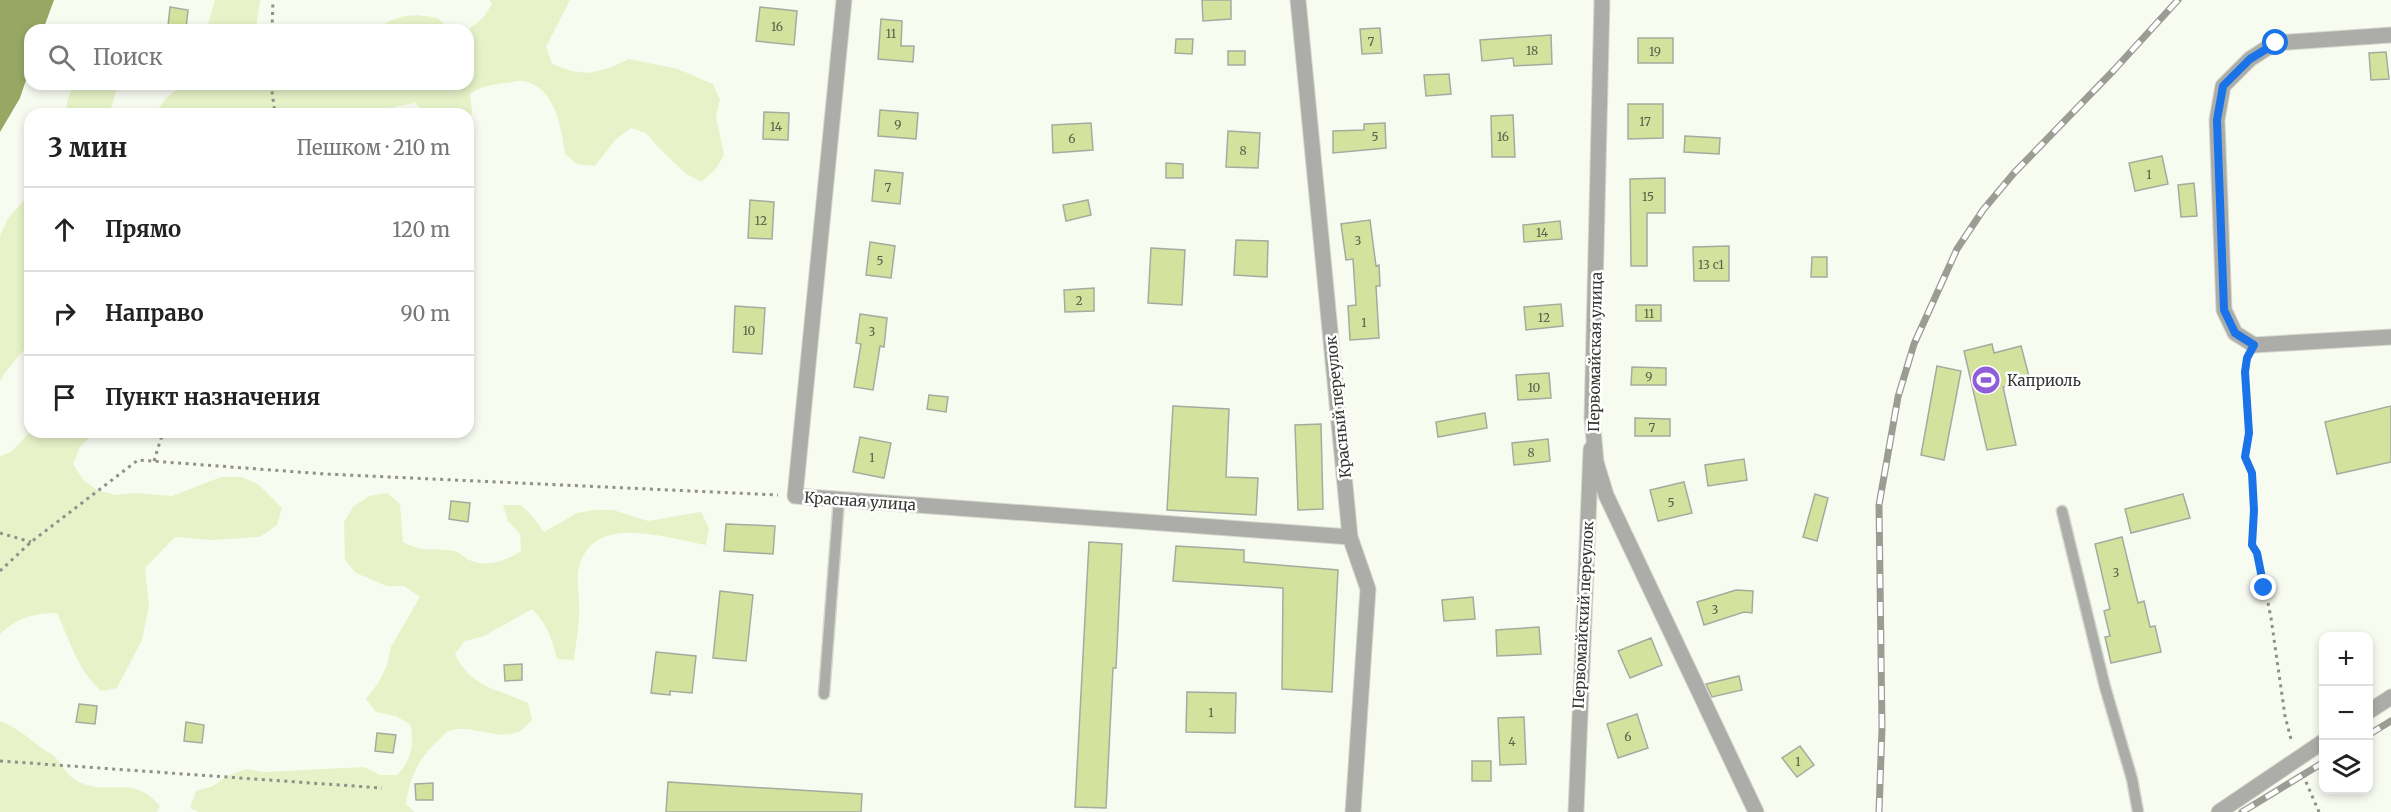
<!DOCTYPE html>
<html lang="ru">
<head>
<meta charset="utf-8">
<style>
	:root { --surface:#fff; --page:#f6f6f6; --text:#222; --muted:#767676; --line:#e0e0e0 }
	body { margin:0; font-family:Merriweather,serif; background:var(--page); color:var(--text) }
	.controls { position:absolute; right:18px; bottom:18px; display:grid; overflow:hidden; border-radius:12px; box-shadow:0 3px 9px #0003 }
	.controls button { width:54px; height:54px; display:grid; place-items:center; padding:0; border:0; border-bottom:2px solid var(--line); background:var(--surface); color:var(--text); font:30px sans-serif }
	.stop { position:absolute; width:18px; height:18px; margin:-14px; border:4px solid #1a73e8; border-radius:50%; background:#fff }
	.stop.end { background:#1a73e8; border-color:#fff; box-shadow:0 2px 6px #0008 }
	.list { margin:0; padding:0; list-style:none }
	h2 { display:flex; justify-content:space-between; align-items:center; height:78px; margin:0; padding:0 24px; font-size:26px }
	h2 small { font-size:20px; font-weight:400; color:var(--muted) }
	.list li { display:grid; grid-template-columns:39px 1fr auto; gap:18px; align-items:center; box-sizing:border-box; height:84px; padding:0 24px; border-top:2px solid var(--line) }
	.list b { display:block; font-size:22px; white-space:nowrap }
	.list em { font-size:20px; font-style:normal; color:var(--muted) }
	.icon { flex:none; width:33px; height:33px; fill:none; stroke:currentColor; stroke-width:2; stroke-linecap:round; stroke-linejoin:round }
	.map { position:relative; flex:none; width:2391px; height:812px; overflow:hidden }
	.search { position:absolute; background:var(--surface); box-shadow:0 3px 9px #0003; left:24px; top:24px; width:450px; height:66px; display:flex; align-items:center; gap:15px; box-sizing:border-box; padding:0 21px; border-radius:18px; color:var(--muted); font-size:22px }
	.panel { position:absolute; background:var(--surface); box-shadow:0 3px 9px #0003; left:24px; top:108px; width:450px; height:330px; border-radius:18px }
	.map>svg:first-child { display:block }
	.green { fill:#e7f2c8 }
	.water { fill:#98a764 }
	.building { fill:#d3e39d; stroke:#a7aa9f; stroke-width:1.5 }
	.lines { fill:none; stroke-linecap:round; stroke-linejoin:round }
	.service-casing { stroke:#d5d8ce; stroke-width:13 }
	.minor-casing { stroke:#d5d8ce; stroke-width:17 }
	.tertiary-casing { stroke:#d5d8ce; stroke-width:17 }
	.path { stroke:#8e9089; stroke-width:3; stroke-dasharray:3 4.5; stroke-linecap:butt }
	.service { stroke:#acada8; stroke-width:10 }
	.minor { stroke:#acada8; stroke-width:15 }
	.tertiary { stroke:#acada8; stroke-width:15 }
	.rail-casing { stroke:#9b9d95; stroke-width:7 }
	.rail { stroke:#fff; stroke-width:4.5; stroke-dasharray:14; stroke-linecap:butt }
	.route { stroke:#1a73e8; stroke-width:8 }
	.labels { text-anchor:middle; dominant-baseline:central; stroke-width:5; stroke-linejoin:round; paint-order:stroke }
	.number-label { font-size:12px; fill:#5c614d }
	.street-label { font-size:15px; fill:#353632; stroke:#fff }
	.poi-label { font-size:15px; fill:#353632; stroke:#fff; text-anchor:start }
</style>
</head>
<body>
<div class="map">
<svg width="2391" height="812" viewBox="0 0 2391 812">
	<rect width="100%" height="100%" fill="#f8fbf0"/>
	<path class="green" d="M215 0H260L256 30H206Z
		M490 0H570L546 47 552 64 571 71 589 73 612 67 629 59 678 69 713 84 720 100 716 116 724 155 715 170 701 182 685 173 658 147 646 133 631 128 616 139 595 166 577 164 565 154C562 129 555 86 523 81 518 80 510 83 505 83 490 85 482 86 470 94L472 111 468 130V114H426L415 103 398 106 371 114H156L165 99 184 84H468V30L483 18 492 4Z
		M418 15 437 18 451 29 467 30H377C389 18 402 16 418 15Z
		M73 84H115L117 89 109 114H67V102Z
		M30 194V341C21 356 8 366 0 381V236L8 218Z
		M30 432H95L80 447 73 464 83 480 97 490 116 495 135 493 172 496 221 477H241L258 484 282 508 277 525 260 537 210 540 175 537 145 568 149 606 142 640 117 688 101 691C77 669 70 641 57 613 34 613 17 618 0 634V456L11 452Z
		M387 493 400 504 403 542C427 554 430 547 453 551 459 551 463 557 469 560 487 568 506 561 521 551L520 534 508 521 503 505H521L533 517 544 532 577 513 595 510H613L648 521 701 512 709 528 706 545C666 538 593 512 579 567 576 579 579 592 579 604 580 622 576 642 574 660L557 659C552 638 547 624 532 609L484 636 465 641 455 654C472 689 497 688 528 703L532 720C528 724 523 730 518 732 497 741 471 723 449 731 446 732 442 737 439 740 419 757 409 779 406 804L415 812H199L190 808 196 791 213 786 227 776 246 769 265 772 364 767 380 775H397C413 758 413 747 411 725L396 716 376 712 366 699 379 682 387 665 391 647 420 597 404 586H387L356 573 345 560 344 522 353 507 369 496Z
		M0 721C16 727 26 736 39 746 43 750 50 752 54 756 63 765 67 777 79 782 111 797 131 773 160 806L157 812H0Z"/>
	<path class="water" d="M0 0H54L43 30H30V68L20 98 0 132Z"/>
	<path class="building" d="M1202 0H1231V19L1203 21Z
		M170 7 188 10 186 28 168 26Z
		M760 7 797 11 794 45 756 41Z
		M881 19 902 21 901 46H914L913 62 878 59Z
		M1380 28 1382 53 1362 54 1360 29Z
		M1551 35 1552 64 1514 66 1513 58 1482 61 1480 40Z
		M1638 38H1673V63H1638Z
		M1176 39H1193L1192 54 1175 53Z
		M1228 51H1245V65H1228Z
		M2386 52 2389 79 2371 80 2369 53Z
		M1449 74 1451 94 1426 96 1424 75Z
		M1628 104H1663V138L1628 139Z
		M880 110 918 113 916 139 878 136Z
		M764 112 789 113 788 140 763 139Z
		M1513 115 1515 157H1492L1491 116Z
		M1091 123 1093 150 1053 153 1052 125Z
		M1385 123 1386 148 1333 153V131L1364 130V124Z
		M1228 131 1260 133 1258 168 1226 167Z
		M1685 136 1720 138 1719 154 1684 152Z
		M2162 156 2168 184 2135 191 2129 163Z
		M1166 163 1183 164V178H1166Z
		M875 170 903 173 900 204 872 201Z
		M1665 178V213H1647V266H1631L1630 179Z
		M2194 183 2197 216 2181 217 2178 185Z
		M750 200 774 202 772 239 748 238Z
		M1088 200 1091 215 1066 221 1063 205Z
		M1370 220 1376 266 1379 265 1380 286H1376L1379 338 1350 340 1348 306 1356 305 1353 259 1346 260 1341 224Z
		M1560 221 1562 239 1524 242 1523 225Z
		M1236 240 1268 241 1267 277 1234 275Z
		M870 242 895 246 891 278 866 275Z
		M1729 246V281H1694L1693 247Z
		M1151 248 1185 250 1182 305 1148 303Z
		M1812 257H1827V277H1811Z
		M1094 288V311L1065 312 1064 290Z
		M1561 304 1563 326 1526 330 1524 307Z
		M1636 305H1661V321H1636Z
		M735 306 765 308 762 354 733 352Z
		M860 314 887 318 884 347 880 346 873 390 854 387 861 344 856 343Z
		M1992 344 1994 353 2021 346 2030 380 2003 387 2016 445 1987 450 1964 351Z
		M1937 366 1961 371 1944 460 1921 455Z
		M1632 367 1666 368V385H1631Z
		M1549 373 1551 398 1518 400 1516 375Z
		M929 395 948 397 946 412 927 409Z
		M1173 406 1229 409 1226 477 1258 478 1256 515 1167 510Z
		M2391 406V462L2337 474 2325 422Z
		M1485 413 1487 428 1438 437 1436 422Z
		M1635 418 1670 419V436H1635Z
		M1321 424 1323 509 1298 510 1295 425Z
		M860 437 891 443 884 478 853 472Z
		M1548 439 1550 461 1514 465 1512 443Z
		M1744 459 1747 480 1708 486 1705 465Z
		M1684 482 1692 513 1658 521 1650 490Z
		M1815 494 1828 498 1817 541 1803 537Z
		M2183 494 2190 518 2131 533 2125 509Z
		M451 501 470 503 468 522 449 519Z
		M726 524 775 526 773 554 724 551Z
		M2122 537 2138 603 2144 601 2150 627 2155 626 2161 652 2111 663 2105 637 2110 636 2104 611 2110 609 2095 544Z
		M1089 542 1122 544 1116 668H1113L1106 808 1075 807Z
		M1176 546 1244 550V562L1338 570 1332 692 1282 689 1283 588 1173 581Z
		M1736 590 1753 591 1752 613 1744 612 1704 625 1697 602Z
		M720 591 753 595 746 661 713 658Z
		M1473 597 1475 619 1444 621 1442 600Z
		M1539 627 1541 654 1497 656 1496 630Z
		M1651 638 1662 665 1630 678 1618 651Z
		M656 652 696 656 692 693 670 691V695L651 693Z
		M522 664V680L505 681 504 665Z
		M1739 676 1742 690 1712 697 1706 684Z
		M1187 692 1236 693 1235 733 1186 732Z
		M79 704 97 706 95 724 76 722Z
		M1637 714 1648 748 1618 758 1607 724Z
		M1524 717 1526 764 1500 765 1498 718Z
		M186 722 204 725 202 743 184 741Z
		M377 733 396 735 393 753 375 751Z
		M1800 746 1814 765 1797 777 1782 758Z
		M1472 761H1491V781H1472Z
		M668 782 862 794 861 812H666Z
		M433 783V800H416L415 784Z"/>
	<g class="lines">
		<g class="service-casing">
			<path id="service" d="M2062 511 2105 687 2132 779 2138 812
				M824 694 839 499"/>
		</g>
		<g class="minor-casing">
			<path id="minor" d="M844 0 795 496 1350 537
				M1298 0 1350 537 1368 589 1353 812
				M2391 35 2275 43 2250 59 2223 86 2217 120 2224 310 2235 333 2254 345 2391 337
				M2368 712 2391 697
				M1576 812 1591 449
				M2219 812 2324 741"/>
		</g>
		<g class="tertiary-casing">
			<path id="tertiary" d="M1602 0 1592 418 1596 462 1606 495 1756 812"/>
		</g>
		<path class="path" d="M272 30 273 0
			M271 84 275 114
			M2247 360 2245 373 2249 443 2245 457 2253 481 2252 545 2260 563 2271 618 2285 716 2292 743
			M154 461 163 432
			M0 533 31 542
			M0 571 31 542 138 460 325 474 778 495
			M0 761 382 788
			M2303 775 2319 812"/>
		<use href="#service" class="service"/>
		<use href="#minor" class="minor"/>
		<use href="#tertiary" class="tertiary"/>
		<g class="rail-casing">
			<path id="rail" d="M2368 735 2391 721
				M1879 812 1882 728 1879 505 1898 397 1914 344 1957 249 1983 210 2014 173 2114 70 2178 0
				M2242 812 2324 762"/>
		</g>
		<use href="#rail" class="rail"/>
	</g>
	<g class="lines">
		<path class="route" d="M2264 588 2257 553 2252 545 2254 510 2252 473 2245 457 2249 433 2245 372 2247 358 2254 345 2235 333 2224 310 2217 120 2223 86 2250 59 2276 43"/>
	</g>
	<defs>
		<g id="stadium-disc" transform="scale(1.5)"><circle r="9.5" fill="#8e5dd7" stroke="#fff"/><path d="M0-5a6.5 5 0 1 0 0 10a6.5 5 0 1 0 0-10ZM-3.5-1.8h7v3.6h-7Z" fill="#fff"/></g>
	</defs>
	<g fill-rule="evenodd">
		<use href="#stadium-disc" x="1986" y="380"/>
	</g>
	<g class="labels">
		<g class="number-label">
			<text x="777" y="26">16</text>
			<text x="891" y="33">11</text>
			<text x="1371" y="41">7</text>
			<text x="1532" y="50">18</text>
			<text x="1655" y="51">19</text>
			<text x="1645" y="121">17</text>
			<text x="898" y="124">9</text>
			<text x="776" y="126">14</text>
			<text x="1375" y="136">5</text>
			<text x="1503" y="136">16</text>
			<text x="1072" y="138">6</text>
			<text x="1243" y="150">8</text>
			<text x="2149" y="174">1</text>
			<text x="888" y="187">7</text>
			<text x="1648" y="196">15</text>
			<text x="761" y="220">12</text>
			<text x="1542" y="232">14</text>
			<text x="1358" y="240">3</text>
			<text x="880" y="260">5</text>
			<text x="1711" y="264">13 с1</text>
			<text x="1079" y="300">2</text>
			<text x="1649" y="313">11</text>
			<text x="1544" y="317">12</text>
			<text x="1364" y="322">1</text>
			<text x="749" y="330">10</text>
			<text x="872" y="331">3</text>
			<text x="1649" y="376">9</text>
			<text x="1534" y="387">10</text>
			<text x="1652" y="427">7</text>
			<text x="1531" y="452">8</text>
			<text x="872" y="457">1</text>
			<text x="1671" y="502">5</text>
			<text x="2116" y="572">3</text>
			<text x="1715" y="609">3</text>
			<text x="1211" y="712">1</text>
			<text x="1628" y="736">6</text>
			<text x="1512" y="741">4</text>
			<text x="1798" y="761">1</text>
		</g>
		<g class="street-label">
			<text transform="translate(1595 352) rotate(-89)">Первомайская улица</text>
			<text transform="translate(1338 407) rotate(-96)">Красный переулок</text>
			<text transform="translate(860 501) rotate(4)">Красная улица</text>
			<text transform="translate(1583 615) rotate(-87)">Первомайский переулок</text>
		</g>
		<g class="poi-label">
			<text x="2007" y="380">Каприоль</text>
		</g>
	</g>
</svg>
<div class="controls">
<button>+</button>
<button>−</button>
<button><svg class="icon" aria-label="layers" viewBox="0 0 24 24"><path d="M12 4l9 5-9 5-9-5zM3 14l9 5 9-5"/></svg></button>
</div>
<div class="stop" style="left:2276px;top:43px"></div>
<div class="stop end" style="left:2264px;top:588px"></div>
<div class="search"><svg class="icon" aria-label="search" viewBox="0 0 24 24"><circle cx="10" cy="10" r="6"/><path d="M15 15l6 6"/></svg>Поиск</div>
<section class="panel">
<h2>3 мин<small>Пешком · 210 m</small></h2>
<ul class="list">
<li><svg class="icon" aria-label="ahead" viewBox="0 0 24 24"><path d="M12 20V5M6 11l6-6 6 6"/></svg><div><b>Прямо</b></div><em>120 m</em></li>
<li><svg class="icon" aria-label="right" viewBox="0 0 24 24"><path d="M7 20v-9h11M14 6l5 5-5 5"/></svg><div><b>Направо</b></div><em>90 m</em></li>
<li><svg class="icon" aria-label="arrive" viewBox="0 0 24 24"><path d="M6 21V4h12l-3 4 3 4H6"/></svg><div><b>Пункт назначения</b></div></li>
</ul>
</section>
</div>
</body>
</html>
